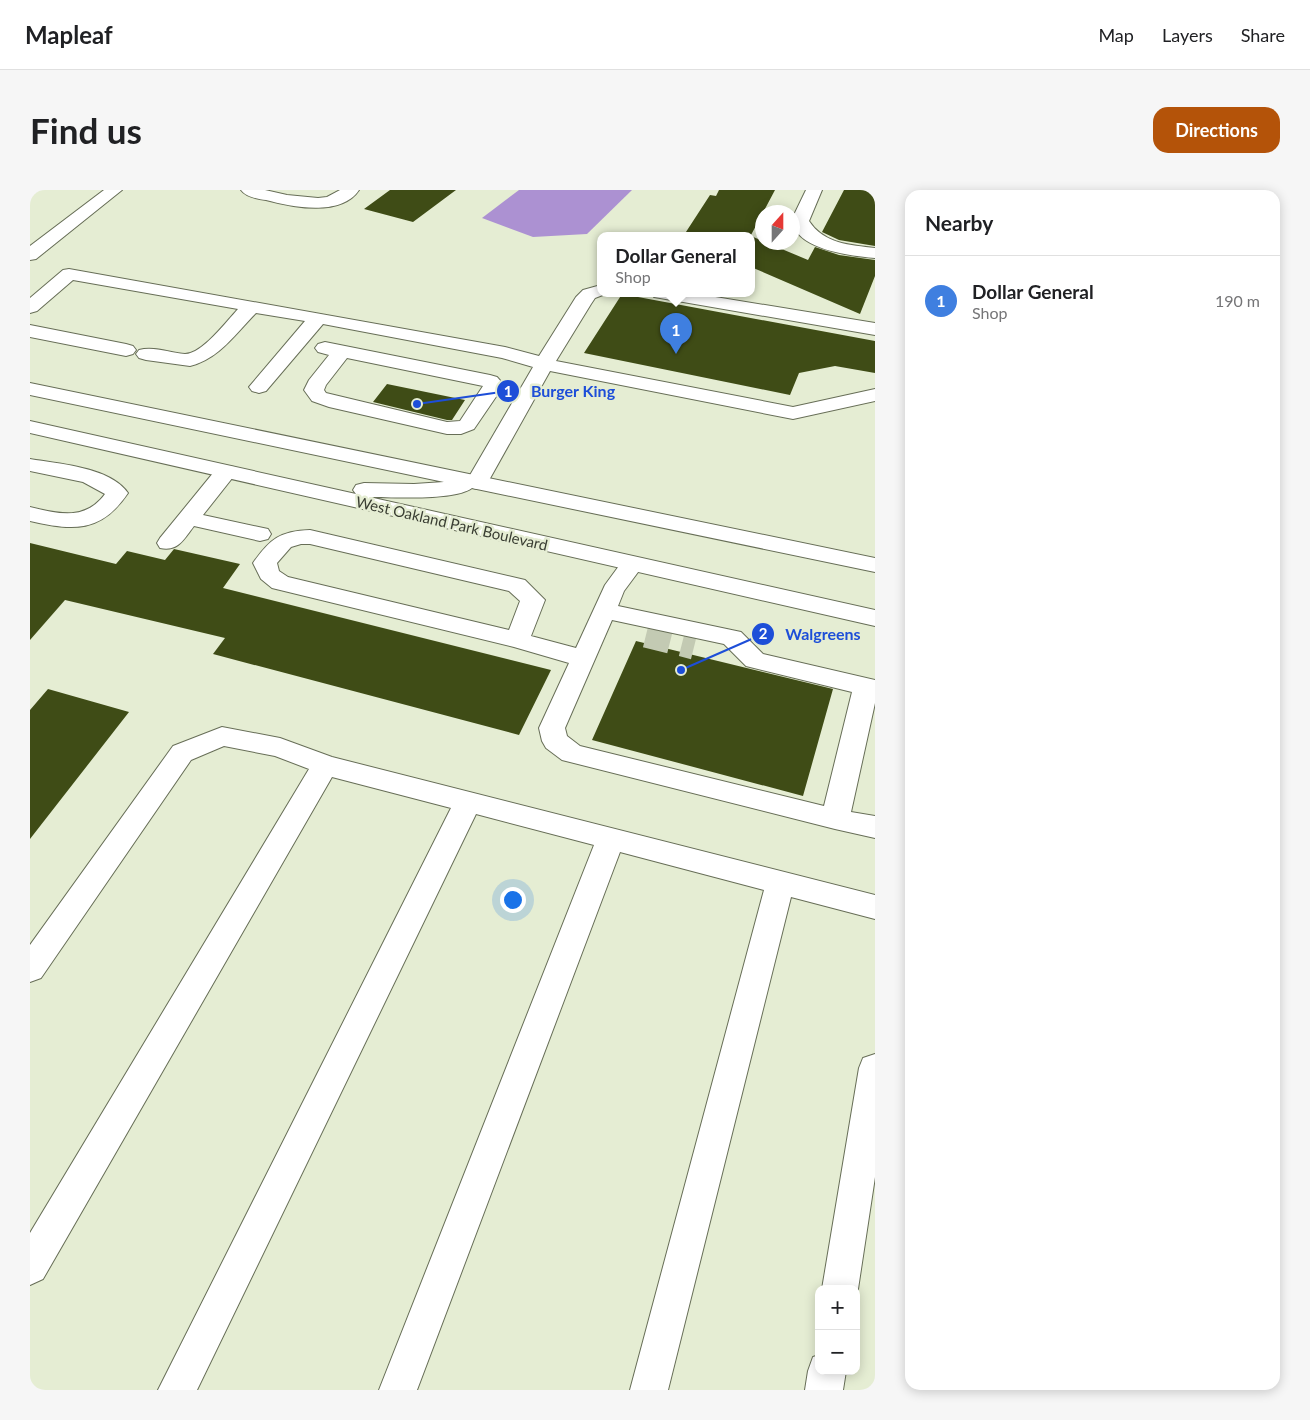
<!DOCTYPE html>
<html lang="en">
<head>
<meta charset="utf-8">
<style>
	:root { --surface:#fff; --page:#f6f6f6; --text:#202124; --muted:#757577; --line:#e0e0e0; --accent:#b45309 }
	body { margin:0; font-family:Lato,sans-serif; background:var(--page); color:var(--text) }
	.controls { position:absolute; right:15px; bottom:15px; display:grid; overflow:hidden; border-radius:10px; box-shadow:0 2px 12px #0003 }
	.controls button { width:45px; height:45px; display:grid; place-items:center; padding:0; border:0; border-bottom:1px solid var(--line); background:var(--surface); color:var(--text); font:25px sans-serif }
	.compass { position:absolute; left:725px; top:15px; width:45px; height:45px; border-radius:50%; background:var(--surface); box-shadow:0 2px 12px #0003; rotate:21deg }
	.you { position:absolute; left:482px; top:709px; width:18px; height:18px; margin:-12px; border:4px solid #fff; border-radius:50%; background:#1a73e8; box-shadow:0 0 0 8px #1a73e833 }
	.badge { display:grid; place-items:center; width:32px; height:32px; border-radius:50%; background:var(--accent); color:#fff; font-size:16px; font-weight:700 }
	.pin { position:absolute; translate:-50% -41px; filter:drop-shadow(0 1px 2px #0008) }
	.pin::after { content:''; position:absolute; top:26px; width:18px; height:15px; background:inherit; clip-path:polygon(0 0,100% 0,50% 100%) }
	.popup { position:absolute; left:567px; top:42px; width:158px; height:65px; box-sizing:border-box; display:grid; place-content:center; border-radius:10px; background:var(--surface); filter:drop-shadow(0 1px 4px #0005); font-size:16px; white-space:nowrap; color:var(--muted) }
	.popup b { font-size:19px; color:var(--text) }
	.popup::after { content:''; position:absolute; left:50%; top:100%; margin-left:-10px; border:10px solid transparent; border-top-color:var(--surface) }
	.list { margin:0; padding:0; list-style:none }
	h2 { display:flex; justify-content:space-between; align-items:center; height:65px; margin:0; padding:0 20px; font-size:21px }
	h2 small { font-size:16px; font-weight:400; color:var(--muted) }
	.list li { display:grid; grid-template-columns:32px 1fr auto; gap:15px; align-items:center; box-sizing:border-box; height:90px; padding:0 20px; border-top:1px solid var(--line) }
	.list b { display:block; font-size:19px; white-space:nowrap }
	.list p { margin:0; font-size:16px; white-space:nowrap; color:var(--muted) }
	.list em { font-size:16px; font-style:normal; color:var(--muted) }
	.map { position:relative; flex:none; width:845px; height:1200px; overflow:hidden; border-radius:15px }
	header { display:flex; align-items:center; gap:30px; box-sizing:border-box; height:70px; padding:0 25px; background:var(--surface); border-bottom:1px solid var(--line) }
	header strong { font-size:24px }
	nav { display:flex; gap:28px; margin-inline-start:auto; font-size:18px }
	.intro { display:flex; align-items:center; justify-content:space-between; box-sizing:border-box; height:120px; padding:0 30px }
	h1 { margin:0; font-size:35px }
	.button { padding:12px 22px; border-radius:15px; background:var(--accent); color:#fff; font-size:18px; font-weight:700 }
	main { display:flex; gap:30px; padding:0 30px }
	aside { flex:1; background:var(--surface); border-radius:15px; box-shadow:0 2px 12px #0003 }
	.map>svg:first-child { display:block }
	.water { fill:#ac91d2 }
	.building { fill:#3f4c16 }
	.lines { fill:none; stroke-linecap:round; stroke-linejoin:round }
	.minor-tunnel { stroke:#c3cab3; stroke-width:25; stroke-dasharray:25 12; stroke-linecap:butt }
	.minor-casing { stroke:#676e57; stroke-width:2 }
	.major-casing { stroke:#676e57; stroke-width:2 }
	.minor { fill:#fff; fill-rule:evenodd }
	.major { fill:#fff; fill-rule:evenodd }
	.labels { text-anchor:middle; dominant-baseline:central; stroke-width:5; stroke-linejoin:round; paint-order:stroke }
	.street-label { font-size:15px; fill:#393d32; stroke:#e5edd3 }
	.leader { fill:none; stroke:#1d4ed8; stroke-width:2 }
	.callout-dot { fill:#1d4ed8; stroke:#e5edd3; stroke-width:2 }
	.mark-label { font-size:15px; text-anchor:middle; font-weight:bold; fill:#fff }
	.callout-label { font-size:16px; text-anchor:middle; font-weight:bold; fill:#1d4ed8; stroke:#e5edd3; stroke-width:5; stroke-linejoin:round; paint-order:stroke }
</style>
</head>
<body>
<header>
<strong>Mapleaf</strong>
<nav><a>Map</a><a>Layers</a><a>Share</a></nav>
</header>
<div class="intro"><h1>Find us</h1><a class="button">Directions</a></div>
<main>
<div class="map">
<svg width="845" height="1200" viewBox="0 0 845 1200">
	<rect width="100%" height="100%" fill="#e5edd3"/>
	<path class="water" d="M489 0H602L557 44 503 47 452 28Z"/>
	<path class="building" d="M360 0H426L383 32 334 19Z
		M689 0H745L721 45H654L680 5 686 6Z
		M814 0H845V56L809 50 792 42Z
		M721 46 778 70 785 57 809 65 845 70V86L830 124 721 77Z
		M592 104 845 151V183L805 176 769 183 760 205 554 163Z
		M357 194 435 210 422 230H417L343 212Z
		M0 353 86 374 97 361 135 370 144 359 210 374 193 398 521 480 489 545 183 464 195 448 35 410 0 450Z
		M606 451 803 499 773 606 562 550Z
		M18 499 99 522 0 649V520Z"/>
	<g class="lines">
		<path class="minor-tunnel" d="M616 445 664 457"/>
		<g class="minor-casing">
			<path id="minor" d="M74 0H92L6 69 0 70V56Z
				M211 0H235L257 5 288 8 297 7 310 0H329C311 27 262 17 236 10 228 9 216 7 211 0Z
				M776 0H792L779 31C794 54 820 55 845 58V68C822 66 764 60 762 29Z
				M39 79 475 157 509 166 546 107 553 100 571 95V103H578L565 108 561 114 526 171 763 217 845 199V211L763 229 520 181 458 292 455 297 447 299 439 297 436 292 503 177 472 168 293 134 236 201 229 203 222 201 219 197 275 131 226 123C206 143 189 169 160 176L116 170 109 168 106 164 109 160C124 156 140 163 155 164 172 164 197 131 208 119L43 90 7 121 0 123V108L33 80Z
				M621 103H661L845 133V145L630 108 624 107Z
				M0 135 96 154 103 156 106 160 103 164 96 166 0 147Z
				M295 152 460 185 467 187 474 195 444 239 431 244H417L299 217 282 211 274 200 279 190 299 165 288 162 285 158 288 154ZM317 168 453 196 430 231 417 232 296 203 294 200 296 195Z
				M0 269C29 274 80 277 98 303 71 343 44 341 0 331V317C29 324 55 331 75 304L53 292 0 281Z
				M196 276 204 277 207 282 173 325 238 339 241 344 238 349 230 351 164 336C154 349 148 362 130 358L127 353 130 348 188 277Z
				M280 340 495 390 515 410 501 446 546 458 575 395 594 369 602 367 610 369 614 374 594 401 588 416 711 442 733 464 845 490V513L821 622 845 626V648L805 639 532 570 516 558 512 551 509 538 539 473 484 457 242 398 231 389 223 373C240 349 250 341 280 340ZM271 354H280L479 401 490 411 479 440 258 387 249 381 247 373 261 357ZM582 430 694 454 716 476 822 502 794 616 550 556 537 546 535 538Z
				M192 537 250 548 302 567 845 705V729L761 707 638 1200H600L734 700 590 662 387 1200H349L564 655 446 624 167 1200H128L421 618 302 587 13 1089 0 1095V1043L279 579 245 566 194 556 161 570 11 788 0 792V755L143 556Z
				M845 864V987L828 1099 826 1104V1099H792L829 878 833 868Z
				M789 1165V1181H816L813 1200H775L778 1181 783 1167Z"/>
		</g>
		<g class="major-casing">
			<path id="major" d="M0 193 845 368V382L442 298C425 311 362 307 339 307L845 420V436L0 243V231L326 304 323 300 326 295 334 293 384 294 414 292 0 205Z"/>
		</g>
		<use href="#minor" class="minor"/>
		<use href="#major" class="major"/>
	</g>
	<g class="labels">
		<g class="street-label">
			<text transform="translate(422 333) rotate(13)">West Oakland Park Boulevard</text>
		</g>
	</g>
	<path class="leader" d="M387 214L478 201M651 480L733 444"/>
	<g class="callout-dot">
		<circle cx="387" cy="214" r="5"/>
		<circle cx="651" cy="480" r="5"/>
		<circle cx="478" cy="201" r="12"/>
		<circle cx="733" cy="444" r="12"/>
	</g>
	<g class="mark-label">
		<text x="478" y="207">1</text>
		<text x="733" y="449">2</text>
	</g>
	<g class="callout-label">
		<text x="543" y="207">Burger King</text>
		<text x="793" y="450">Walgreens</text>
	</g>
</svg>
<div class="controls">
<button>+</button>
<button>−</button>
</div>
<svg class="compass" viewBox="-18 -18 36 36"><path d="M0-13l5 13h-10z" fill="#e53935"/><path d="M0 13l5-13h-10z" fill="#757577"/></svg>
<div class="you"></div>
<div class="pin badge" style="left:646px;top:164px;background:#3f7fe0">1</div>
<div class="popup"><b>Dollar General</b>Shop</div>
</div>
<aside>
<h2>Nearby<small></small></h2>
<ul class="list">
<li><span class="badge" style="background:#3f7fe0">1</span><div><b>Dollar General</b><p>Shop</p></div><em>190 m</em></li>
</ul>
</aside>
</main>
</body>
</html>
